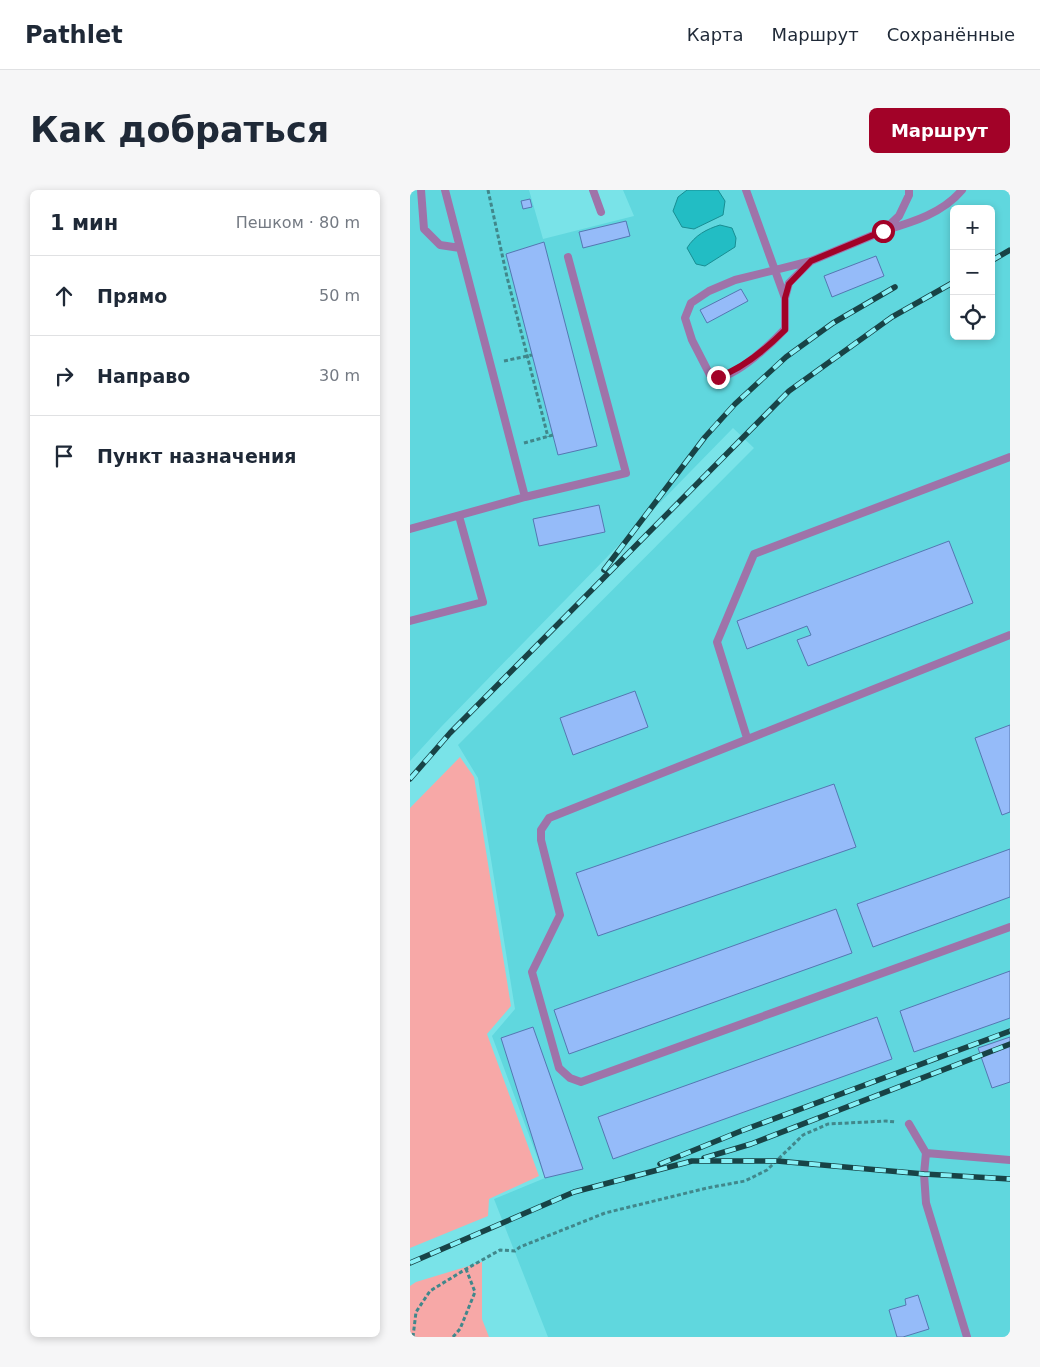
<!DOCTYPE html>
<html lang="ru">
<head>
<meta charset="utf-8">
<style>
	:root { --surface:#fff; --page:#f6f6f7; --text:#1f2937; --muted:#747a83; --line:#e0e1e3; --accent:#a20228 }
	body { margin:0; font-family:"DejaVu Sans",sans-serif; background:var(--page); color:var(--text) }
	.controls { position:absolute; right:15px; top:15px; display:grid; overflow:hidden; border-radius:8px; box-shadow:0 2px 8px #0003 }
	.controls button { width:45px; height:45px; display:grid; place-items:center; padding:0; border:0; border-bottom:1px solid var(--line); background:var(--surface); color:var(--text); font:25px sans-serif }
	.stop { position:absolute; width:15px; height:15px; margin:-11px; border:4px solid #a20228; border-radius:50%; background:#fff }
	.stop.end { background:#a20228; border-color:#fff; box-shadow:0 1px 5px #0008 }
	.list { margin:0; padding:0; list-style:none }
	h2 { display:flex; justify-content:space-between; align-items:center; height:65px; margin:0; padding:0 20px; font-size:21px }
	h2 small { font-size:16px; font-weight:400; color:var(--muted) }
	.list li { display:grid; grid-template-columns:32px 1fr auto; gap:15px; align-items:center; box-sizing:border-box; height:80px; padding:0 20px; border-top:1px solid var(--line) }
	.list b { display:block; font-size:19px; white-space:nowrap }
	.list em { font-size:16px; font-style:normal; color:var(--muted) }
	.icon { flex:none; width:28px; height:28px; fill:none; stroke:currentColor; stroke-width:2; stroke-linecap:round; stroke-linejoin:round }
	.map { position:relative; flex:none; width:600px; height:1147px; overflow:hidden; border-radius:8px }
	header { display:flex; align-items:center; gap:30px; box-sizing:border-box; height:70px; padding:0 25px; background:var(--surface); border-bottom:1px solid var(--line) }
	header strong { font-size:24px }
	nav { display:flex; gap:28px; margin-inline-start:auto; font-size:18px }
	.intro { display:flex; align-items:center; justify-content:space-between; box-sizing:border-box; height:120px; padding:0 30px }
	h1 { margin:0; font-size:35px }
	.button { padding:12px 22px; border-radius:8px; background:var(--accent); color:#fff; font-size:18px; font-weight:700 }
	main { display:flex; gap:30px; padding:0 30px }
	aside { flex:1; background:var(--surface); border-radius:8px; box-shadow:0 2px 8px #0003 }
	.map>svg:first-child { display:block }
	.built { fill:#60d7de; fill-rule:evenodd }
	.green { fill:#f7a8a7 }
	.water { fill:#22bdc4; stroke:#188d92 }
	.building { fill:#95bbf9; stroke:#5477b1 }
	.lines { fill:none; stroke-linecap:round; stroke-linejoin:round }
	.path { stroke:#41878b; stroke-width:3; stroke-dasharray:4 2.5; stroke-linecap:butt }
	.lane { stroke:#9f73a9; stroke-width:8 }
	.rail-casing { stroke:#184346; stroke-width:5.5 }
	.rail { stroke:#87f0f6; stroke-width:4; stroke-dasharray:11; stroke-linecap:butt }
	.route { stroke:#a20228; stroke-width:6 }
</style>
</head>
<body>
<header>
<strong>Pathlet</strong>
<nav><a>Карта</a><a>Маршрут</a><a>Сохранённые</a></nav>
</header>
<div class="intro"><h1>Как добраться</h1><a class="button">Маршрут</a></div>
<main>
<aside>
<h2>1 мин<small>Пешком · 80 m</small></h2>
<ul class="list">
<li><svg class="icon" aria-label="ahead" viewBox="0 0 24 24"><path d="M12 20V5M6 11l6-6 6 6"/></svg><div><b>Прямо</b></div><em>50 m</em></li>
<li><svg class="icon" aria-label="right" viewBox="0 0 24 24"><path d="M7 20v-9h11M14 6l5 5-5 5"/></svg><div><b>Направо</b></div><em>30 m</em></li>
<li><svg class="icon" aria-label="arrive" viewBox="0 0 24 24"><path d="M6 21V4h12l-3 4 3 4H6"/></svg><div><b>Пункт назначения</b></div></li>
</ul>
</aside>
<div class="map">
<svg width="600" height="1147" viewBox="0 0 600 1147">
	<rect width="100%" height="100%" fill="#79e3e8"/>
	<path class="built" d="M0 0H119L133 49 224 26 213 0H600V1147H138L84 1009 135 988 82 846 105 819 68 588 48 555 344 258 323 238 31 537 0 571ZM544 19H581V146H544Z"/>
	<path class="green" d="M50 567 64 587 101 816 77 844 129 986 79 1009 78 1026 0 1058V618Z
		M72 1072V1129L79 1147H0V1096L6 1092Z"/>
	<path class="water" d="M277 0H308L315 11 313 25 284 39 272 37 263 21 268 7Z
		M310 35 322 38 326 48 325 57 295 76 286 74 277 58C285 45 297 39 310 35Z"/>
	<path class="building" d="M120 9 122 17 113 19 111 11Z
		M216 31 220 46 173 58 169 42Z
		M134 52 187 256 148 265 96 64Z
		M466 66 474 86 422 107 414 86Z
		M331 99 338 111 297 133 290 120Z
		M189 315 195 342 129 356 123 329Z
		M539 351 563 413 398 476 387 450 401 445 397 436 337 459 327 431Z
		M225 501 238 537 163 565 150 528Z
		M600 535V622L592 625 565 548Z
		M424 594 446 657 188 746 166 683Z
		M600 659V707L463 757 447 714Z
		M426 719 442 763 159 864 144 820Z
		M600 781V828L504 862 490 821Z
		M467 827 482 869 203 969 188 927Z
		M123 837 173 979 135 988 91 848Z
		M600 847V892L582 898 568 858Z
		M508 1105 519 1139 493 1147H487L479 1120 496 1115 495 1109Z"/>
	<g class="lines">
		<path class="path" d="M78 0 97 87 138 247
			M94 171 122 165
			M114 253 143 245
			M3 1147 6 1122 20 1101 56 1079 90 1060 105 1061 110 1057 195 1023 297 998 335 991 357 980 393 945 418 934 476 931 486 932
			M43 1147 50 1139 65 1102 56 1079"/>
		<path class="lane" d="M11 0 14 39 30 55 50 58
			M183 0 191 22
			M336 0 375 108
			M476 40C503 32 533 23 552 0
			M401 71 379 93 375 108V139C363 152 326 187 308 187 305 187 303 185 300 185L282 150 275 128 281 113 299 101 325 90 401 71 473 41 489 26 499 5V0
			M115 307 216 283 158 67
			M0 339 115 307 35 0
			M0 431 73 412 49 326
			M600 445 139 628 131 640V650L150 725 122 782 149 878 160 888 171 892 600 737
			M337 548 307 452 344 364 600 267
			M499 934 516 963
			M557 1147 516 1013 514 984 516 963 600 970"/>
		<g class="rail-casing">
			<path id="rail" d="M581 71 600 60
				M194 380 295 247 325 214 376 167 423 133 485 97
				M0 589 40 543 379 201 482 127 544 92
				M294 968 341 954 600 854
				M250 974 331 941 600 841
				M0 1073 164 1002 282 971H367L514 984 600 989"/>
		</g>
		<use href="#rail" class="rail"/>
	</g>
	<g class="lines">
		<path class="route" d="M308 187C334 178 356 159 375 140V108L379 94 401 71 473 41"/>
	</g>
</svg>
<div class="controls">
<button>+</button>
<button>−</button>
<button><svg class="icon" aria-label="locate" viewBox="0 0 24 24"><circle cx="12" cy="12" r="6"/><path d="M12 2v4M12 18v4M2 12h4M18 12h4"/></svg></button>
</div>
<div class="stop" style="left:473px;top:41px"></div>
<div class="stop end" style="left:308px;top:187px"></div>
</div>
</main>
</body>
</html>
